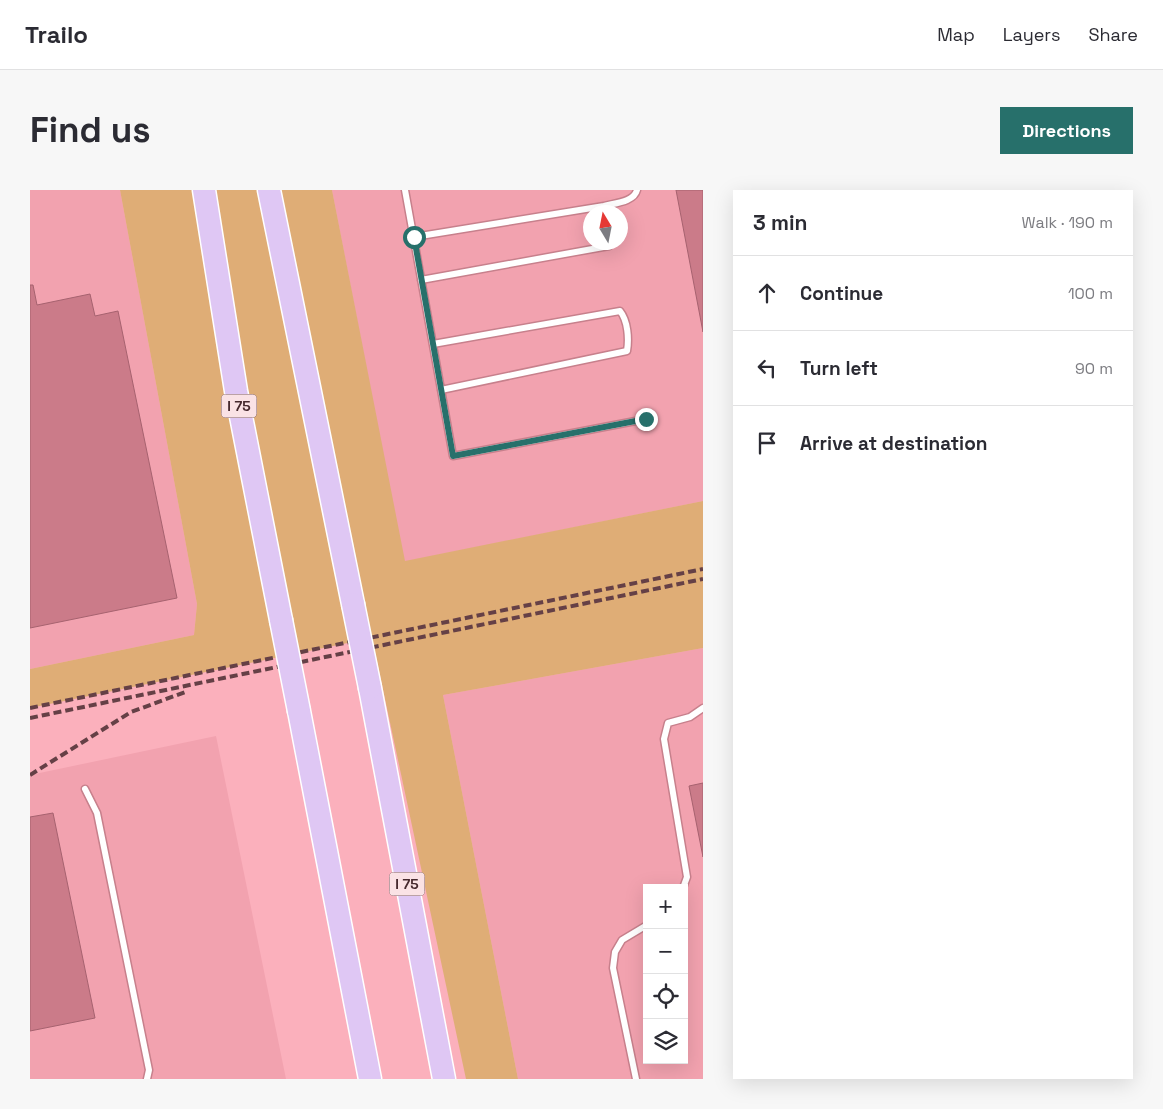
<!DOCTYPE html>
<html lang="en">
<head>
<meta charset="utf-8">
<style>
	:root { --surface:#fff; --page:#f7f7f7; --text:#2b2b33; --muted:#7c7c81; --line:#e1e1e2; --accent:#27706b }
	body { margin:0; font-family:"Space Grotesk",sans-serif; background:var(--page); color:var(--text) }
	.controls { position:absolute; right:15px; bottom:15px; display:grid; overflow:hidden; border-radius:0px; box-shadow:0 5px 20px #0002 }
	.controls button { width:45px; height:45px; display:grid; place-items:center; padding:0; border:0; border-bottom:1px solid var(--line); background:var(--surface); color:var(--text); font:25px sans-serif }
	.compass { position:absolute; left:553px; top:15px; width:45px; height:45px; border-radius:50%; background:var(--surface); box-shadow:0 5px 20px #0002; rotate:350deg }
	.stop { position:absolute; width:15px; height:15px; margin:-11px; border:4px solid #27706b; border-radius:50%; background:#fff }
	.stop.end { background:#27706b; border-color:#fff; box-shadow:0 1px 5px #0008 }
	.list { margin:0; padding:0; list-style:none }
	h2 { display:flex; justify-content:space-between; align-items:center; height:65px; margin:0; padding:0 20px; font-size:21px }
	h2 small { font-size:16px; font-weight:400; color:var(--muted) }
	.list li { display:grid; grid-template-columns:32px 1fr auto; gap:15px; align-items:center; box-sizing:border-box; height:75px; padding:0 20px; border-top:1px solid var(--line) }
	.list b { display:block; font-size:19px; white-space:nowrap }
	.list em { font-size:16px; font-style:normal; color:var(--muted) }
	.icon { flex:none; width:28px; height:28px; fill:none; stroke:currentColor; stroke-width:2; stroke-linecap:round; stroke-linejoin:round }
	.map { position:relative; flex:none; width:673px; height:889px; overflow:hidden; border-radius:0px }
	header { display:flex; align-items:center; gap:30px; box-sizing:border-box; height:70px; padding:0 25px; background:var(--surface); border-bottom:1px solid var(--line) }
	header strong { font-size:24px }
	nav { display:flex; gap:28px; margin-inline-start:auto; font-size:18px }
	.intro { display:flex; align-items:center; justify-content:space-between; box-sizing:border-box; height:120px; padding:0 30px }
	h1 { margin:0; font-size:35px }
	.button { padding:12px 22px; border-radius:0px; background:var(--accent); color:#fff; font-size:18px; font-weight:700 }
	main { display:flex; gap:30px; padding:0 30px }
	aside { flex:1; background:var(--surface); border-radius:0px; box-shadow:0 5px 20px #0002 }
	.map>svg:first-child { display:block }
	.built { fill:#f2a2af; fill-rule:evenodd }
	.green { fill:#dfad76 }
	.building { fill:#cb7b89; stroke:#a6626f }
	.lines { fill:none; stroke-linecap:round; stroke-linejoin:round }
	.service-casing { stroke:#c7808c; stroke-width:9 }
	.motorway-casing { stroke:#fff; stroke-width:25 }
	.service { stroke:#fff; stroke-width:6 }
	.motorway { stroke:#dfc7f4; stroke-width:22 }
	.rail { stroke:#654046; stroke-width:4; stroke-dasharray:8 4; stroke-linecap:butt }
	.motorway-bridge-casing { stroke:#fff; stroke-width:25; stroke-linecap:butt }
	.motorway-bridge { stroke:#dfc7f4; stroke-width:22 }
	.route { stroke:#27706b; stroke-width:6 }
	.labels { text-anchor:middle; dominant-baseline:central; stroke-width:5; stroke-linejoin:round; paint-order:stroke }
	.shield { fill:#fae2e5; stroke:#7c6065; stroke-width:1 }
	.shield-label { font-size:14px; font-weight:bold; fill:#46292e }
</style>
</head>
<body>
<header>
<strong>Trailo</strong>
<nav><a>Map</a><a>Layers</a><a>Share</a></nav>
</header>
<div class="intro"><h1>Find us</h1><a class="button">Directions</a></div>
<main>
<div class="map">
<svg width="673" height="889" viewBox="0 0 673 889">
	<rect width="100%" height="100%" fill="#fbb0bc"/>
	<path class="built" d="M0 0H90L167 414 164 445 0 479Z
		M302 0H673V311L374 372ZM560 22H590V52H560Z
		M673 458V889H488L413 505ZM617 698H654V870H617Z
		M186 546 256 889H0V585Z"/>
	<path class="green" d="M90 0H302L375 371 673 311V458L413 505 488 889H436L342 448 0 518V479L164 445 167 414Z"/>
	<path class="building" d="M646 0H673V142Z
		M0 95H3L7 115 60 104 65 126 88 121 147 408 0 438Z
		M673 593V667L659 596Z
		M23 623 65 828 0 841V627Z"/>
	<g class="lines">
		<g class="service-casing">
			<path id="service" d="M375 0 423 266 616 229
				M384 47 574 16C585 13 604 12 607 0
				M391 90 579 56V52
				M403 154 590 121C598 131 599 149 597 161L411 200
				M55 599 67 623 119 880 117 889
				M653 698 657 687 634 549 638 533 660 527 673 518
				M606 889 583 778 585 762 592 750 617 735"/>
		</g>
		<g class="motorway-casing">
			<path id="motorway" d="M174 0 206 201 251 430
				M239 0 323 414
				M340 498 414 889
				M269 521 340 889"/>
		</g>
		<use href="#service" class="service"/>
		<use href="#motorway" class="motorway"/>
		<path class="rail" d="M0 518 673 379
			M0 528 673 389
			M0 585 101 522 158 501"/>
		<g class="motorway-bridge-casing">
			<path id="motorway-bridge" d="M323 414 340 498
				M251 430 269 521"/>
		</g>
		<use href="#motorway-bridge" class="motorway-bridge"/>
	</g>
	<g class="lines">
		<path class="route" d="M384 47 423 266 616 229"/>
	</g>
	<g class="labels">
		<g class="shield">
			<rect x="191.5" y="204.5" width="35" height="23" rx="4"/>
			<rect x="359.5" y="682.5" width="35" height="23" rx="4"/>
		</g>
		<g class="shield-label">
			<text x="209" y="216">I 75</text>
			<text x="377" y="694">I 75</text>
		</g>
	</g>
</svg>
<div class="controls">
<button>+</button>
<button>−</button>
<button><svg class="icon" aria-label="locate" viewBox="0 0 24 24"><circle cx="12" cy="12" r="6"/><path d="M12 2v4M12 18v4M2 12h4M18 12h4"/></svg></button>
<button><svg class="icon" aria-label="layers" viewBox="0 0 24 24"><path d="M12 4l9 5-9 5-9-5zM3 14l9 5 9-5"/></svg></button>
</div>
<svg class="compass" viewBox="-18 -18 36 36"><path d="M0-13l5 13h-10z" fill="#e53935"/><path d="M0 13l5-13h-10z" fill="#7c7c81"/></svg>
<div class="stop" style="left:384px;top:47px"></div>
<div class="stop end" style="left:616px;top:229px"></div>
</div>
<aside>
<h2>3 min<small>Walk · 190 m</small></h2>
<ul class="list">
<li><svg class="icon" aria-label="ahead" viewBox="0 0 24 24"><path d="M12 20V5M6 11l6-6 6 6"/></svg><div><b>Continue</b></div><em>100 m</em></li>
<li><svg class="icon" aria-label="left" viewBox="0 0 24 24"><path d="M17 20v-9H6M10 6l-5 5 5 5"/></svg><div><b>Turn left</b></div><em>90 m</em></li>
<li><svg class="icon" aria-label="arrive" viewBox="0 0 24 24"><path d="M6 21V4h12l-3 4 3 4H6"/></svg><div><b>Arrive at destination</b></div></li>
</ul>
</aside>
</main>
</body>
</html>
